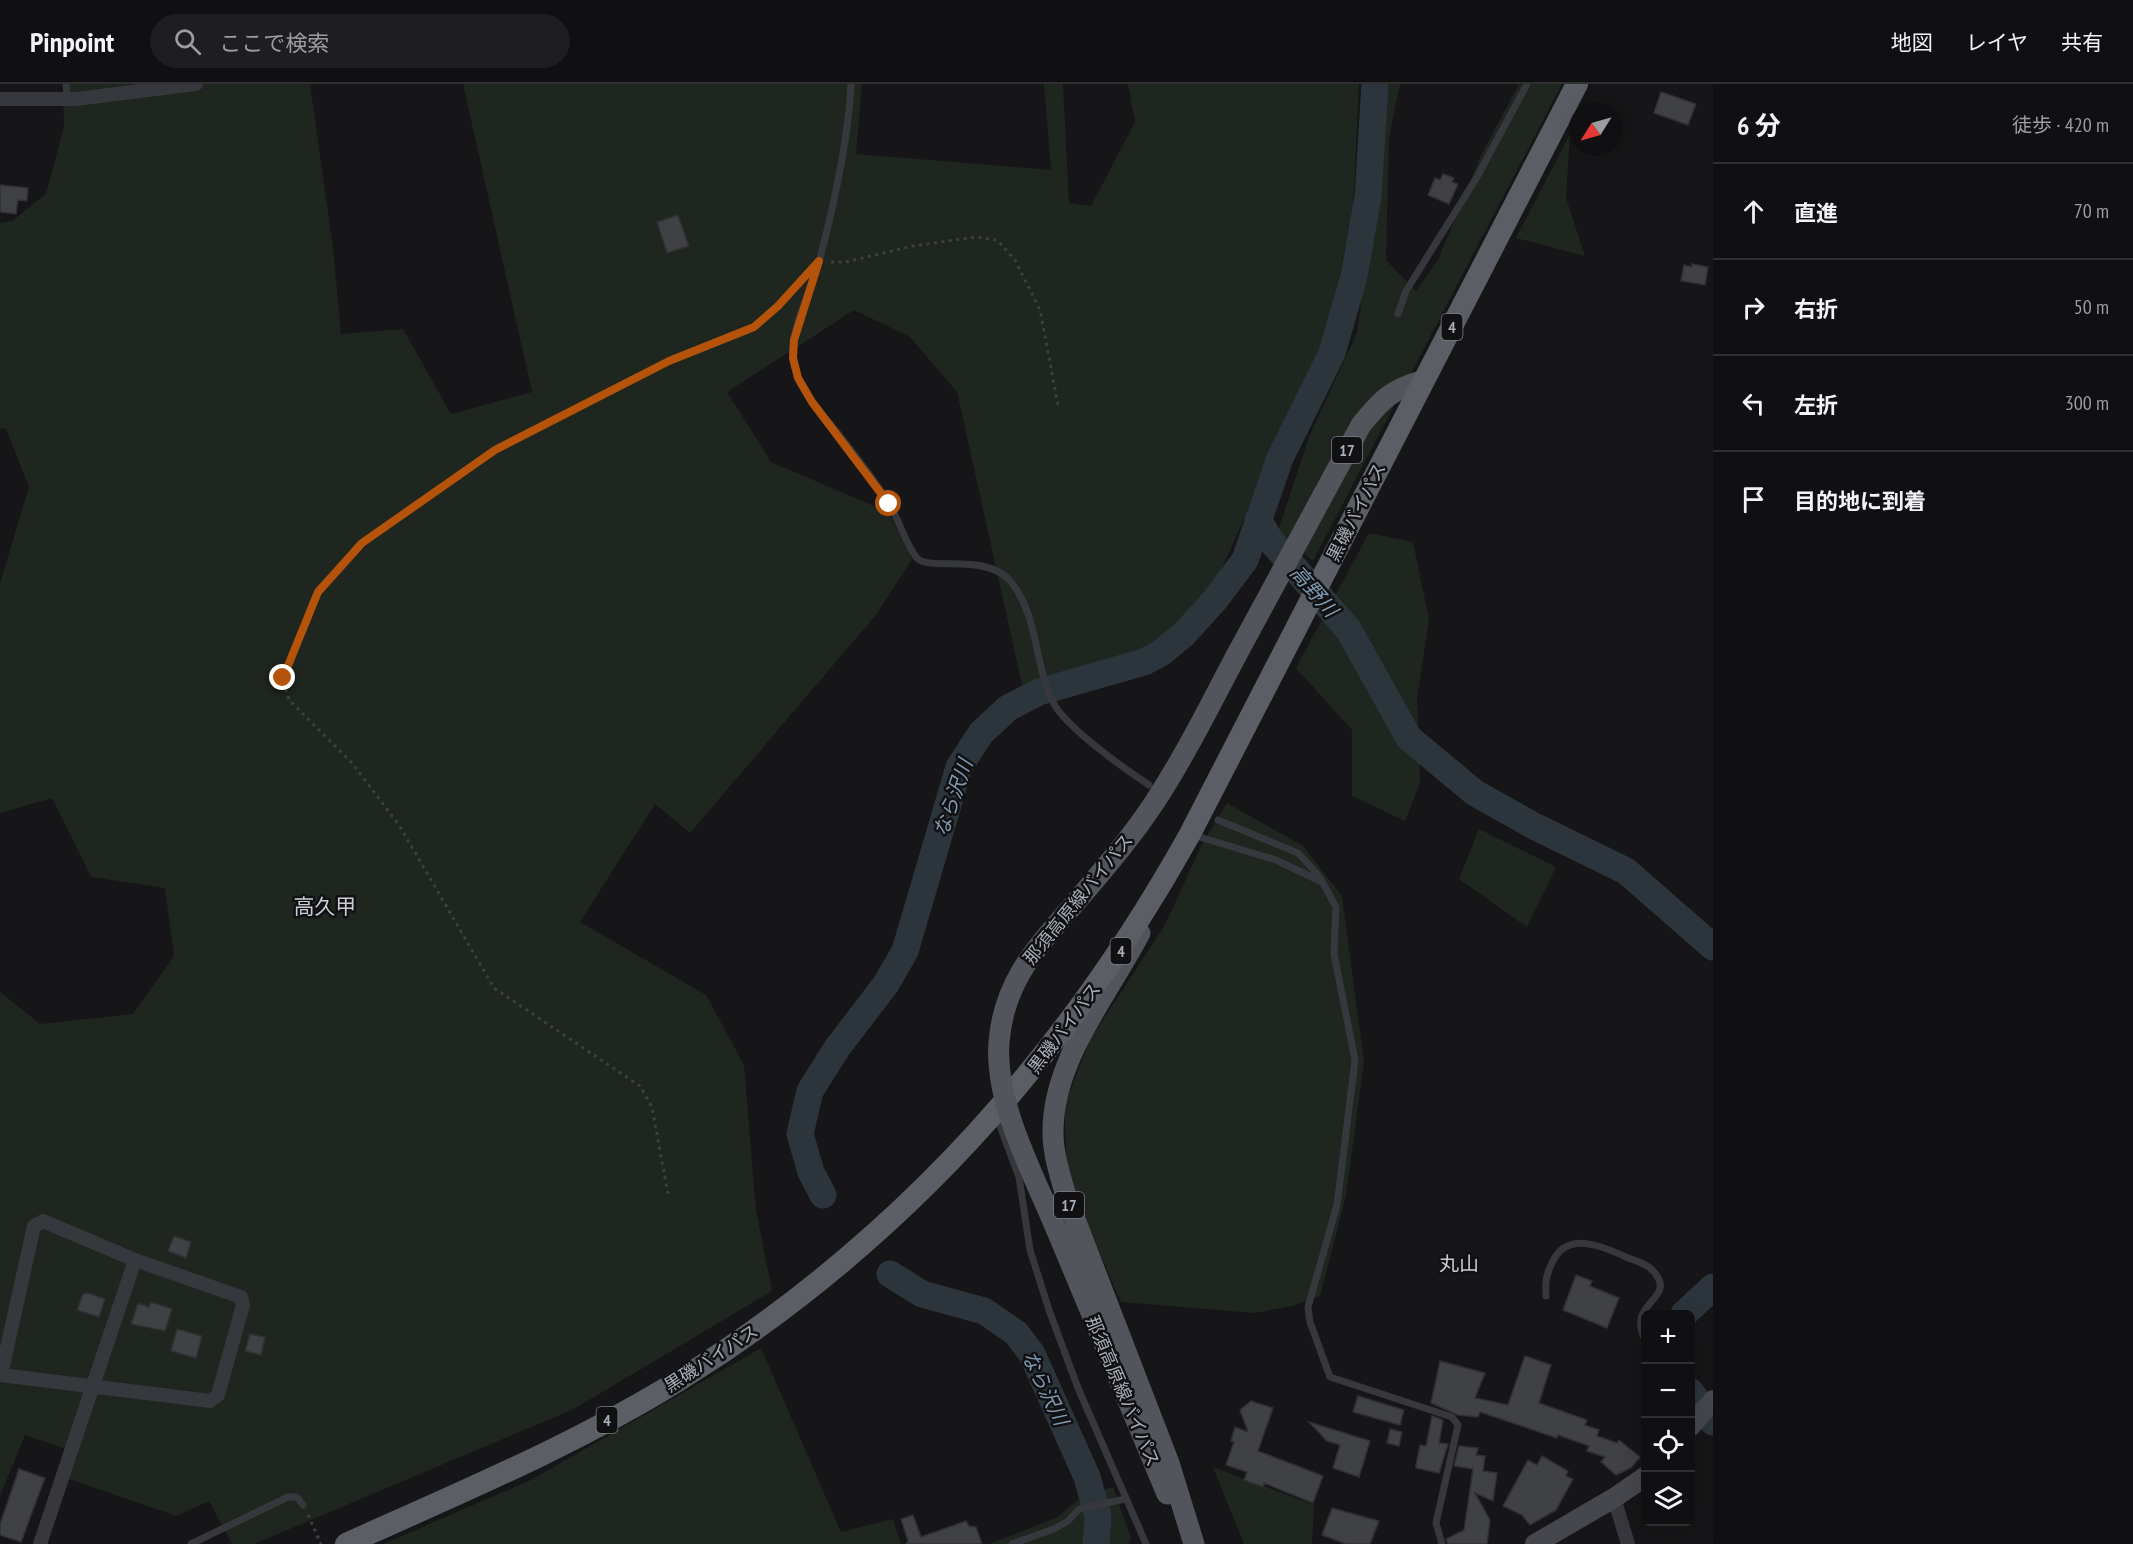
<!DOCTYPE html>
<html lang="ja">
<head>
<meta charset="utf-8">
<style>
	:root { --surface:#101012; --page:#1e1e20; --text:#f1f3f6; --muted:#9c9d9f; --line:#303032 }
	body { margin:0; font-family:"PT Sans Narrow","Noto Sans JP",sans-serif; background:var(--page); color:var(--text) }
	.controls { position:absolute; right:18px; bottom:18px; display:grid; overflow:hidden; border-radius:9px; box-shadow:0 6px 24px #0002 }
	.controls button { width:54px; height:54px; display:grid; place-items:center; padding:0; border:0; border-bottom:2px solid var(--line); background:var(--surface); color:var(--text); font:30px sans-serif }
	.compass { position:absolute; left:1569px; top:18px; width:54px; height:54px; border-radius:50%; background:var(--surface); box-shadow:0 6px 24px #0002; rotate:233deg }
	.stop { position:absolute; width:18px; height:18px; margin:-14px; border:4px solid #b45309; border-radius:50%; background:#fff }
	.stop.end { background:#b45309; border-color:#fff; box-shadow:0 2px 6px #0008 }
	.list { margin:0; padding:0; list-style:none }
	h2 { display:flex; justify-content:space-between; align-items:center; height:78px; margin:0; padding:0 24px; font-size:26px }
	h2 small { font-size:20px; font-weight:400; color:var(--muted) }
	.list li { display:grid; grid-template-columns:39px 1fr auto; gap:18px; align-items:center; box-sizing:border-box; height:96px; padding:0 24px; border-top:2px solid var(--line) }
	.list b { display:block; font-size:22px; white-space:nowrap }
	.list em { font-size:20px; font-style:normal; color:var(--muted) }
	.icon { flex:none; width:33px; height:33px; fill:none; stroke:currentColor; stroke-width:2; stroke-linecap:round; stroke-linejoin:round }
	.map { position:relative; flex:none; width:1713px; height:1460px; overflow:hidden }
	header { display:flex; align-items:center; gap:36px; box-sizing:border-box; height:84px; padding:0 30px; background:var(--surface); border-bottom:2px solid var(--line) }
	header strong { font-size:28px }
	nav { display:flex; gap:33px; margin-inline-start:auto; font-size:21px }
	.search { width:420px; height:54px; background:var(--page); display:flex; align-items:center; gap:15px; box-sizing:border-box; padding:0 21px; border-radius:33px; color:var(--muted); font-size:22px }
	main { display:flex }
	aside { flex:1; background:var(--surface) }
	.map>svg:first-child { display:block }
	.green { fill:#1e261f }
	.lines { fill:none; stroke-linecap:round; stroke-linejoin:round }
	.river { stroke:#2c353c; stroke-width:27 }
	.building { fill:#404145; stroke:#303034; stroke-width:1.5 }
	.path { stroke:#3d3f44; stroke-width:3; stroke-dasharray:3 4.5; stroke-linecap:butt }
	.service { stroke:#37383d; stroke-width:7 }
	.minor { stroke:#37383d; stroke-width:14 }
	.secondary { stroke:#45474d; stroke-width:20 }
	.primary { stroke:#53555c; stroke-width:21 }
	.trunk { stroke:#5b5e65; stroke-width:22 }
	.primary-bridge { stroke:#53555c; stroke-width:21 }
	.route { stroke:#b45309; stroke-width:8 }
	.labels { text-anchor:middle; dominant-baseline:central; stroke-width:5; stroke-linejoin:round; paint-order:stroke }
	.shield { fill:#111113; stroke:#7b7e86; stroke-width:1.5 }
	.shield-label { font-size:16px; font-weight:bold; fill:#a8adb8 }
	.street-label { font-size:18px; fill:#a8adb8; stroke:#111113 }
	.water-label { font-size:20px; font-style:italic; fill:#7f9bb3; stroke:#111113 }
	.neighbourhood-label { font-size:20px; fill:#c9ccd4; stroke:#111113 }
	.quarter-label { font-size:21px; fill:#c9ccd4; stroke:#111113 }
</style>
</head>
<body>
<header>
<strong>Pinpoint</strong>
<div class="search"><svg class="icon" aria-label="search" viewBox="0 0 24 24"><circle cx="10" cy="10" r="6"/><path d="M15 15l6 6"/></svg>ここで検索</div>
<nav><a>地図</a><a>レイヤ</a><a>共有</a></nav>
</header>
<main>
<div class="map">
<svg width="1713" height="1460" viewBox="0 0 1713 1460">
	<rect width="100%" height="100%" fill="#161618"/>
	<path class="green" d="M63 0H310L333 164 341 250 403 245 451 330 532 308 463 0H862L856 70 1051 86 1044 0H1063L1069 119 1091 122 1135 38 1128 0H1359L1353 125 1327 256 1276 361 1214 503 1157 558 1108 579 1022 601 957 308 910 253 854 226 727 308 771 378 888 428 912 475 876 531 690 749 655 720 580 838 706 911 744 981 756 1126 772 1207 574 1325 254 1460H232L209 1417 176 1432 69 1395 78 1369 25 1351 0 1412V908L40 940 133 930 174 872 165 804 91 793 52 714 0 729V499L29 403 6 345 0 344V139L12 137 46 110 64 43Z
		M1386 0H1400L1389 53 1386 176 1416 207 1438 176 1481 71 1519 0H1562L1313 477 1278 447 1309 353 1357 249 1372 138 1375 59Z
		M1570 50 1566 114 1585 172 1516 154Z
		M1369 449 1413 458 1429 535 1417 615 1420 699 1405 737 1352 712V646L1296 584Z
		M1227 719 1303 762 1342 812 1364 978 1346 1112 1320 1212 1292 1222 1254 1229 1121 1218 1082 1129 1067 1081 1064 1022 1091 954 1165 841 1201 762Z
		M1479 745 1556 783 1527 843 1459 795Z
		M761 1264 841 1448 893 1435 901 1460H383L531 1396Z
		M1213 1383 1314 1421 1312 1460H1244Z
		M1113 1403 1131 1454 1128 1460H989L1058 1433 1080 1414Z"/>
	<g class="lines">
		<path class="river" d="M1258 435 1270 456 1348 545 1409 654 1475 709 1534 742 1626 787 1713 863
			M823 1111 811 1088 800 1050 810 1007 837 964 886 900 905 867 959 683 981 649 1008 624 1039 608 1144 578 1161 569 1184 550 1214 517 1245 476 1280 374 1332 269 1354 192 1368 113 1375 0
			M890 1190 922 1210 984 1227 1016 1249 1032 1270 1087 1393 1098 1432 1096 1460
			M1684 1230 1713 1203
			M1690 1307 1713 1338"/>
	</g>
	<path class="building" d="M1661 8 1696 20 1688 41 1654 29Z
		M1443 90 1454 94 1452 98 1458 100 1449 120 1428 111 1435 94 1440 96Z
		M0 101 28 104 27 117 18 116 16 130 0 128Z
		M678 131 689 162 667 169 657 138Z
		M1692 180 1708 183 1705 201 1681 197 1684 181 1692 183Z
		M174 1152 191 1158 186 1174 168 1167Z
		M1576 1191 1592 1197 1590 1202 1619 1214 1607 1244 1563 1226Z
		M89 1209 105 1215 99 1233 77 1226 83 1210Z
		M151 1218 172 1225 165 1247 131 1240 138 1219 149 1223Z
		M177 1245 202 1252 196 1274 171 1267Z
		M250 1250 265 1253 261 1271 245 1267Z
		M1525 1272 1551 1281 1539 1319 1587 1336 1585 1341 1599 1346 1597 1352 1617 1359 1619 1356 1640 1373 1631 1384 1616 1391 1601 1378 1605 1373 1587 1367 1589 1362 1558 1351 1557 1354 1480 1328 1478 1333 1458 1331 1431 1319 1440 1277 1485 1289 1475 1314 1508 1321Z
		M1358 1312 1404 1326 1400 1341 1353 1328Z
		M1251 1317 1273 1324 1258 1367 1323 1392 1313 1419 1264 1399 1263 1403 1244 1396 1247 1388 1226 1381 1234 1358 1231 1357 1235 1343 1248 1348 1240 1326Z
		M1432 1332 1443 1336 1439 1359 1448 1360 1439 1389 1416 1384V1381L1420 1361 1426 1362Z
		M1309 1338 1370 1357 1359 1393 1333 1384 1340 1361 1327 1357Z
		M1390 1345 1402 1348 1399 1362 1387 1359Z
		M1459 1362 1478 1364 1476 1371 1485 1372 1483 1387 1497 1389 1493 1417 1475 1409 1490 1436 1487 1460H1448L1446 1455 1464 1446 1473 1385 1454 1382Z
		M1542 1372 1568 1387 1566 1392 1573 1395 1556 1426 1530 1441 1522 1431 1503 1422 1528 1376 1537 1381Z
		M19 1385 45 1394 21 1458 0 1451V1440Z
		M1332 1424 1379 1437 1370 1460H1346L1322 1451Z
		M913 1431 921 1453 966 1437 969 1442 976 1443 982 1460H906L908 1457 901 1435Z"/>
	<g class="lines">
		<path class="path" d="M831 178H846L913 162 975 153 997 156 1015 176 1040 226 1058 321
			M668 1110 652 1023 640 1002 494 904 399 741 352 679 289 616 283 594 318 509 362 459 495 366 669 277 754 243 800 198
			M308 1431 321 1460"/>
		<path class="service" d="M66 0 67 14
			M851 0C848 59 834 121 819 178 811 208 790 243 793 274 796 304 819 325 836 347 855 371 874 395 890 421 899 437 905 458 916 473 928 489 988 467 1012 499 1039 535 1034 580 1053 618 1065 643 1125 685 1149 701
			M1398 230 1406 207 1477 93 1527 0
			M1218 736 1298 769 1319 792 1336 823 1334 870 1355 976 1337 1121 1308 1223 1310 1238 1330 1293 1452 1333 1458 1341 1436 1439 1442 1460
			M1193 751 1276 776 1320 797
			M996 1031 1019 1093 1030 1166 1049 1226 1078 1304 1146 1460
			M1546 1212C1545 1199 1546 1192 1551 1181 1565 1146 1600 1161 1626 1173 1638 1178 1651 1181 1657 1192 1673 1216 1625 1220 1646 1257
			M191 1460 288 1413H297L303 1421
			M1012 1460 1054 1445 1068 1437 1079 1425 1125 1415"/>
		<path class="minor" d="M0 15H76L196 0
			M43 1137 135 1176 241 1213 243 1221 218 1311 210 1317 1 1291 34 1142Z
			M1614 1414 1628 1460
			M40 1460 135 1176"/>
		<path class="secondary" d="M1690 1343 1713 1316
			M1535 1460 1614 1414 1646 1392"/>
		<path class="primary" d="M1236 572 1361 341C1382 315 1392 305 1424 296
			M1140 849C1108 911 1052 976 1053 1049 1053 1070 1060 1091 1066 1112L1169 1379 1194 1460
			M1057 1147 1167 1410"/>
		<path class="trunk" d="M346 1460C459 1409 575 1361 681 1295 899 1159 1066 973 1190 750L1577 0"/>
		<path class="primary-bridge" d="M1057 1147C1034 1091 994 1019 999 958 1004 896 1038 862 1076 818 1103 786 1131 754 1154 719 1185 672 1210 621 1236 572"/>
	</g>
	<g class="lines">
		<path class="route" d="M283 594 318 508 362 459 495 366 669 277 754 243 778 222 819 177 794 256 793 274 798 294 812 318 889 420"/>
	</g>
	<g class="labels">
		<g class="shield">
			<rect x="1441.5" y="230" width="21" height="26" rx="4.5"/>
			<rect x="1332" y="353" width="30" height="26" rx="4.5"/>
			<rect x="1110.5" y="854" width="21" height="26" rx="4.5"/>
			<rect x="1054" y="1108" width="30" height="26" rx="4.5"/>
			<rect x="596.5" y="1323" width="21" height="26" rx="4.5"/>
		</g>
		<g class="shield-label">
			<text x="1452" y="243">4</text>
			<text x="1347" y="366">17</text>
			<text x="1121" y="867">4</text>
			<text x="1069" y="1121">17</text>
			<text x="607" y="1336">4</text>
		</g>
		<g class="street-label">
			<text transform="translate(1356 428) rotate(-63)">黒磯バイパス</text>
			<text transform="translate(1078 815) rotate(-51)">那須高原線バイパス</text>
			<text transform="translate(1064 944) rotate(-53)">黒磯バイパス</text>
			<text transform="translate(711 1274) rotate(-33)">黒磯バイパス</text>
			<text transform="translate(1123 1307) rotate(67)">那須高原線バイパス</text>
		</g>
		<g class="water-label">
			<text transform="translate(1314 507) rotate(49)">高野川</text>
			<text transform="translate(953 714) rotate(-71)">なら沢川</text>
			<text transform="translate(1045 1304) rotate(64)">なら沢川</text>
		</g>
		<g class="neighbourhood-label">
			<text x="1459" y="1180">丸山</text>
		</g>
		<g class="quarter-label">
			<text x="325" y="822">高久甲</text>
		</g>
	</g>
</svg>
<div class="controls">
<button>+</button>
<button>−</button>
<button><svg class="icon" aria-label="locate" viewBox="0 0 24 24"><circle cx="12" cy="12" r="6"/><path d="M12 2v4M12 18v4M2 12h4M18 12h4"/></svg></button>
<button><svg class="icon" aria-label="layers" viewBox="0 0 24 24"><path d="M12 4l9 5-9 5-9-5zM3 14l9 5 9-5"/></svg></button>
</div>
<svg class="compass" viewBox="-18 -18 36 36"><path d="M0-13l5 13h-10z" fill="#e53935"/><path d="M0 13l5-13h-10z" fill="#9c9d9f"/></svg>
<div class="stop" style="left:889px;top:420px"></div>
<div class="stop end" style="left:283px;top:594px"></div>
</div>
<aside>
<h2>6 分<small>徒歩 · 420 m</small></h2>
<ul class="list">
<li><svg class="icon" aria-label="ahead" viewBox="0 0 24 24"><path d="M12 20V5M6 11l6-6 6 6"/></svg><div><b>直進</b></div><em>70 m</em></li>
<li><svg class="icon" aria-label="right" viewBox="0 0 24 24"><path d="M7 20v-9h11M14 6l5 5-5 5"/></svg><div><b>右折</b></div><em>50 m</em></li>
<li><svg class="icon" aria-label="left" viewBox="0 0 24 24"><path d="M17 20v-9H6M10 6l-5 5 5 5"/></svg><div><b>左折</b></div><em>300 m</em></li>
<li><svg class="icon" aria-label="arrive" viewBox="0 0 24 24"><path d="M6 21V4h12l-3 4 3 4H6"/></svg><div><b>目的地に到着</b></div></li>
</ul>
</aside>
</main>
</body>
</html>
